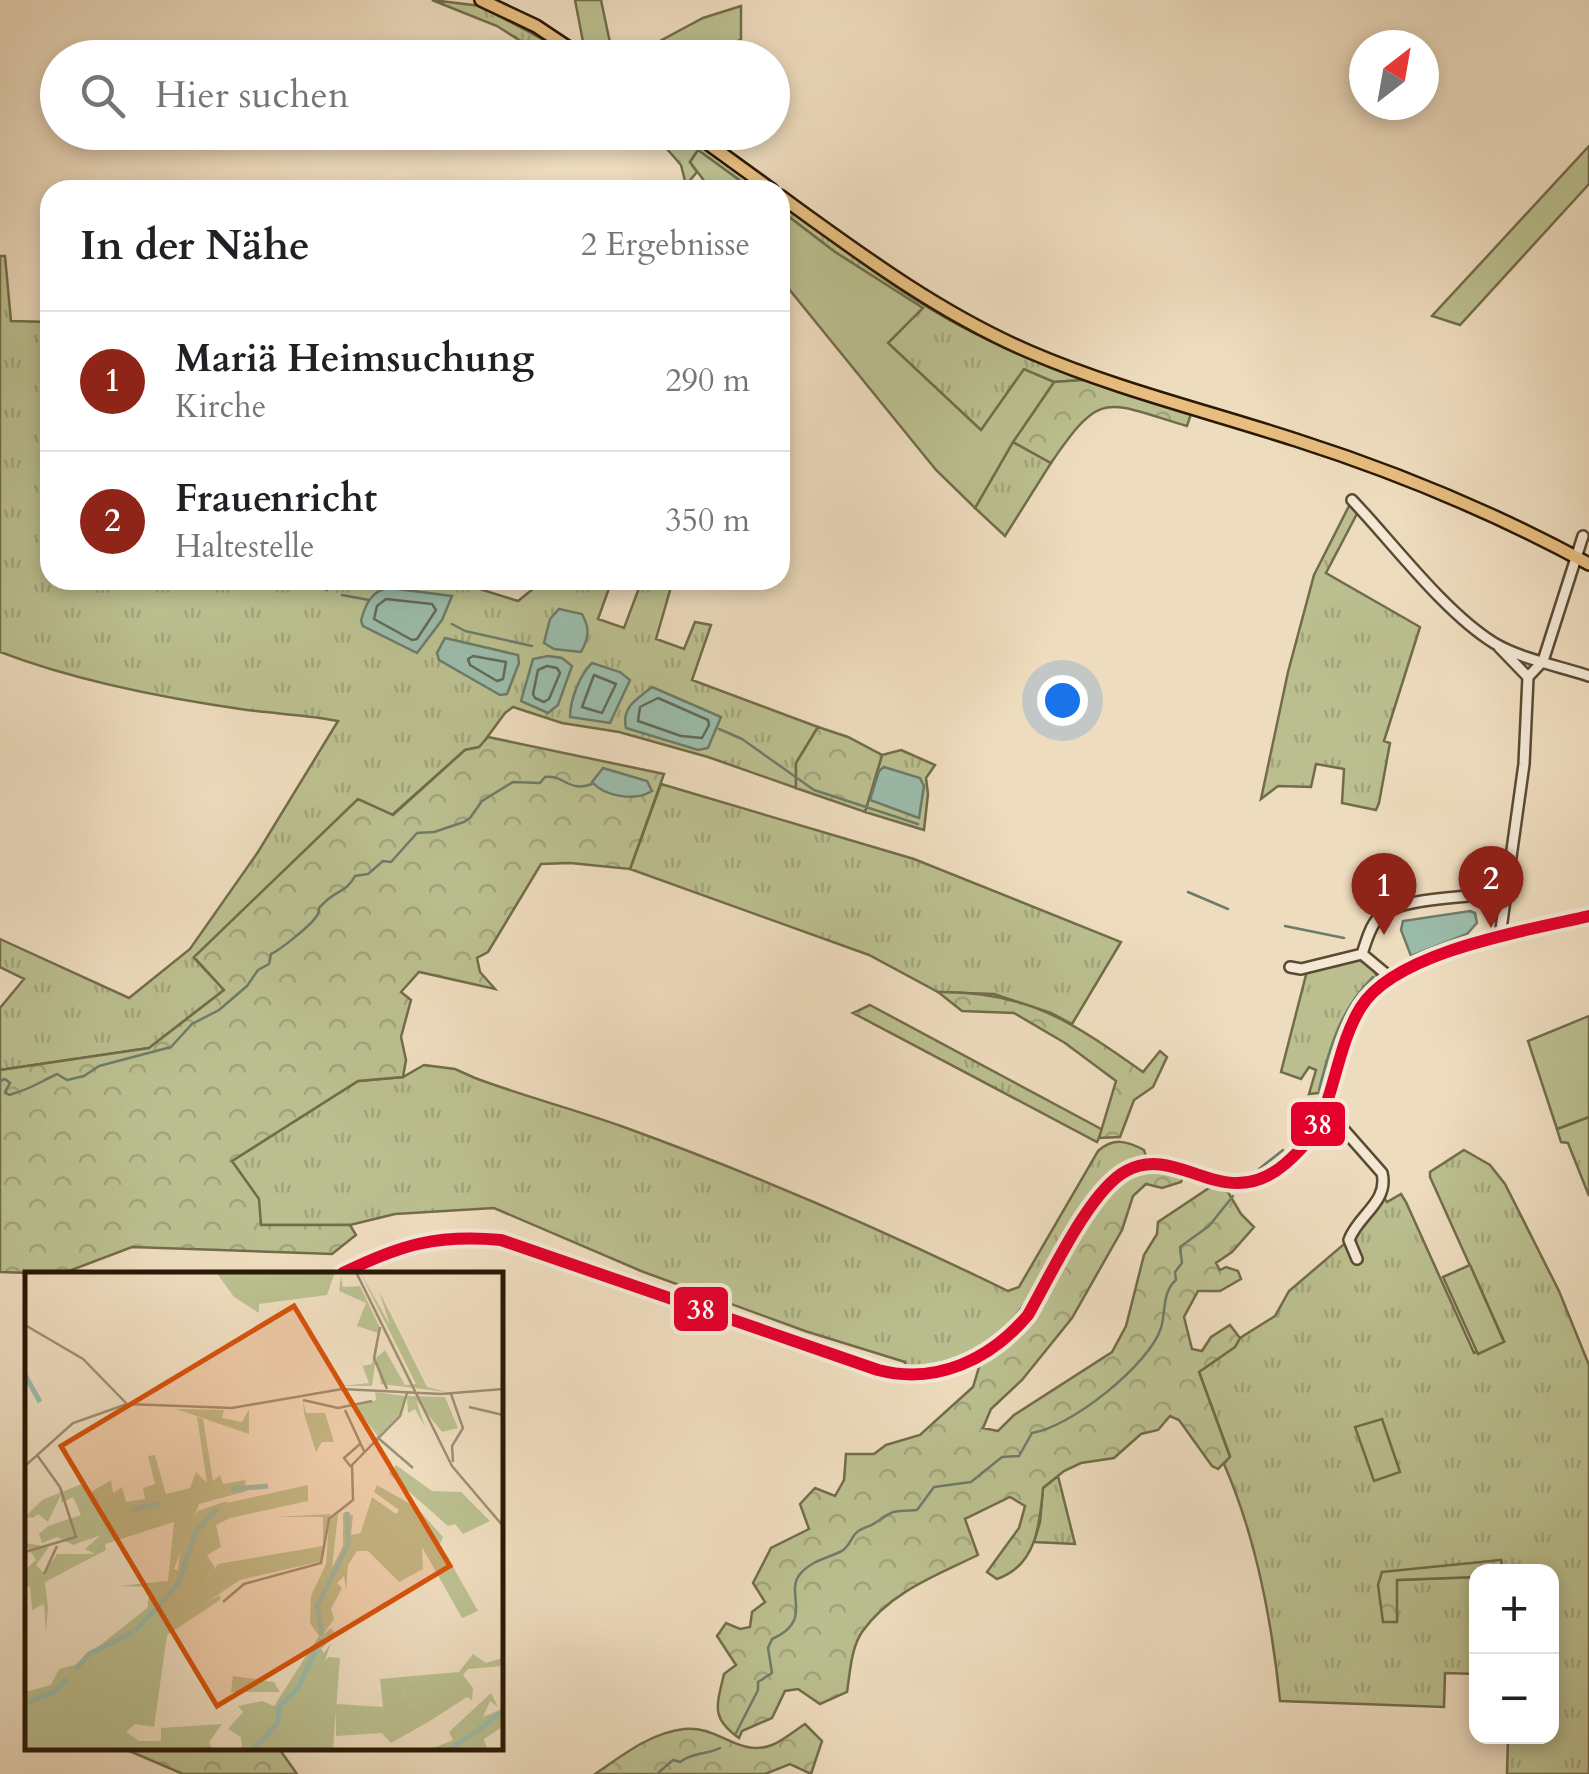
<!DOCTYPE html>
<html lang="de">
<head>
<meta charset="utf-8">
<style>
	:root { --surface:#fff; --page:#f2f2f2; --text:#202124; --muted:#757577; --line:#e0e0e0; --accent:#8f2418 }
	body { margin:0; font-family:Cardo,serif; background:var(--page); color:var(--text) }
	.controls { position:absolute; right:30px; bottom:30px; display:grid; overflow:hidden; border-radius:20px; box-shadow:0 5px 15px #0003 }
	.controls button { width:90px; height:90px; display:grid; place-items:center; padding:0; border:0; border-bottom:2px solid var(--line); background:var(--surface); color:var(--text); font:50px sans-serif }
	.compass { position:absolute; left:1349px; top:30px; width:90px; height:90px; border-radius:50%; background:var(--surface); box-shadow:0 5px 15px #0003; rotate:31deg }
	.you { position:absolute; left:1062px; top:700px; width:35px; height:35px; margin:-25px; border:8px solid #fff; border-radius:50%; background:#1a73e8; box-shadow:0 0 0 15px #1a73e833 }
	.badge { display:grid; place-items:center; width:65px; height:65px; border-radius:50%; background:var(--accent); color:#fff; font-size:32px; font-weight:700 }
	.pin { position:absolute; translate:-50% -82px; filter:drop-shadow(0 2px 5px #0008) }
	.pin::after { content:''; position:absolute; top:52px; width:35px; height:30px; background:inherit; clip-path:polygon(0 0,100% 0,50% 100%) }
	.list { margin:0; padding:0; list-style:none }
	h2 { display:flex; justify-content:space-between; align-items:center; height:130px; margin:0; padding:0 40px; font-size:42px }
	h2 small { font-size:32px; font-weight:400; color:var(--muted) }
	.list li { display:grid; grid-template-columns:65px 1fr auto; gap:30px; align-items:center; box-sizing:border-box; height:140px; padding:0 40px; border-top:2px solid var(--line) }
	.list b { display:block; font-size:38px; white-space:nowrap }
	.list p { margin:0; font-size:32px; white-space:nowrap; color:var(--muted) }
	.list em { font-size:32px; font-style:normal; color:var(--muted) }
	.icon { flex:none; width:55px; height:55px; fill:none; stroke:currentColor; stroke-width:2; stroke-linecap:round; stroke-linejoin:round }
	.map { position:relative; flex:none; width:1589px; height:1774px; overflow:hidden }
	.search { position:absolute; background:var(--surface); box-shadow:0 5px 15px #0003; left:40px; top:40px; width:750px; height:110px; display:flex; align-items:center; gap:25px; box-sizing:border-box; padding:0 35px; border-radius:55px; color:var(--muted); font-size:38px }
	.panel { position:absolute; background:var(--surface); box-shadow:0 5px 15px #0003; left:40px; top:180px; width:750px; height:410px; border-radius:30px }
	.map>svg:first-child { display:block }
	.grass { fill:url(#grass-tufts); stroke:#726c4a; stroke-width:2.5 }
	.forest { fill:url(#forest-crowns); stroke:#726c4a; stroke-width:2.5 }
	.green { fill:#bbbf8f; stroke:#726c4a; stroke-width:2.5 }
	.water { fill:#9bbcab; stroke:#6d7b69; stroke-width:2.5 }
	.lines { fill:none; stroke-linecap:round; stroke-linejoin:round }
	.shore { stroke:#626a58; stroke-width:2.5 }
	.stream { stroke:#6d7b69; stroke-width:2.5 }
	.minor-casing { stroke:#5a4a33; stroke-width:14 }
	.major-casing { stroke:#291905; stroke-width:16 }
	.minor { stroke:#f4e8d5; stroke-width:9 }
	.major { stroke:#e7be7f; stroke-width:11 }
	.bus-1-casing { stroke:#f4e8d5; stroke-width:20 }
	.bus-1 { stroke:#e4002b; stroke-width:12 }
	.inset-river { fill:none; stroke:#9bbcab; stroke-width:5 }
	.inset-road { fill:none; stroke:#9f8e74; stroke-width:2.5 }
	.view { fill:#d5530b; fill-opacity:0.15; stroke:#d5530b; stroke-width:5 }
	.inset-edge { fill:none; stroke:#291905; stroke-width:5 }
	.line-badge { stroke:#f4e8d5; stroke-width:4 }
	.badge-label { font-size:28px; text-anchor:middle; font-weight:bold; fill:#fff }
</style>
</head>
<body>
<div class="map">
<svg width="1589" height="1774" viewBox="0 0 1589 1774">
	<defs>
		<pattern id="grass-tufts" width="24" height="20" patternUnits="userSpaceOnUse" patternTransform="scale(2.5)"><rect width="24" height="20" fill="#bbbf8f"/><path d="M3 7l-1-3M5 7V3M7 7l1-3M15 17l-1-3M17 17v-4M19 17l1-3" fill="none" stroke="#a1a47a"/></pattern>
		<pattern id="forest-crowns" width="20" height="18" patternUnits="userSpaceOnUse" patternTransform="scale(2.5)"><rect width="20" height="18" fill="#bbbf8f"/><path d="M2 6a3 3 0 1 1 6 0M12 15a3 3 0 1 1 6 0" fill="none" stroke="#a1a47a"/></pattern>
	</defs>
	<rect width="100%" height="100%" fill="#eedcbe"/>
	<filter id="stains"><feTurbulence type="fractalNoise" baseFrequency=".002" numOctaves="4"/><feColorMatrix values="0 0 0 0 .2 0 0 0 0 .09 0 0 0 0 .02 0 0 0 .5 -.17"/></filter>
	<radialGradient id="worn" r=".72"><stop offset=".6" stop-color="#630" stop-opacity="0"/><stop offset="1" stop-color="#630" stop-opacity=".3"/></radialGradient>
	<path class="grass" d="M432 0 481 6 575 57H546L497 26Z
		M653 133H677L682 147 690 141 695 142 762 190H753L698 150 690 162 697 172 686 185 681 165Z
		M780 203C840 246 899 294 964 328 1002 348 1042 364 1083 380L1054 382 1024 370 981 431 888 343 922 308 835 252 780 210Z
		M0 256H5L11 321 50 322V580H451L518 601 544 580H612L598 619 624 628 642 580H673L656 639 684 649 695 622 711 625 692 680 818 727 796 763V788L708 757 619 732 562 723 513 707 505 713 480 747 465 750 392 815 194 958 224 990 149 1048 0 1070V1008L24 979 0 967V939L129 998 190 949 258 852 338 721C309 715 277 714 247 710 169 699 73 680 0 652Z
		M1013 442 1051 463 1005 536 975 508Z
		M1352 500 1360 508 1326 573 1420 627 1384 741 1390 743 1379 803 1376 810 1342 803 1344 769 1316 764 1311 787 1278 786 1261 799 1288 672 1314 575Z
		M901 750 935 765 926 778 928 794 924 830 865 812 882 755Z
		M661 784 914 859 1121 942 1072 1024 1051 1013 994 994 938 992 869 955 630 869Z
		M1356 958 1373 968 1378 979 1362 995 1347 1021 1326 1092 1309 1094 1316 1070 1309 1067 1301 1079 1281 1072 1307 971Z
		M870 1005 1103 1130 1097 1142 853 1013Z
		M424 1065 455 1069 475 1078C523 1096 573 1109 621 1126 754 1174 881 1229 1008 1291L1019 1287 1098 1151C1114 1137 1127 1141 1144 1150L1146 1156C1132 1162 1116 1168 1105 1178 1090 1191 1081 1212 1070 1229 1028 1300 1000 1367 905 1369V1362L805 1331 641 1271 494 1208 395 1214 350 1225H261L232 1161 358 1081 403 1077Z
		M1589 1117V1196L1568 1143 1561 1142 1557 1129Z
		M1464 1150 1490 1165 1505 1184 1559 1291 1589 1365V1774H1507L1508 1737 1552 1736V1572L1503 1571 1501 1560 1382 1573 1397 1621 1396 1580 1476 1577V1674L1445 1673 1444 1707 1280 1701C1272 1622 1256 1537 1224 1464L1230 1456 1199 1372 1235 1347 1240 1338 1275 1316 1289 1291 1349 1240 1382 1195 1387 1202 1401 1194 1406 1202 1474 1353 1504 1341 1430 1177V1172Z
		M1058 1476 1075 1544 1034 1542 1040 1522 1043 1488Z"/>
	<path class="forest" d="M1083 380 1191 414 1187 426C1105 402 1102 388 1051 463L1013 442 1054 382Z
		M818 727 848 737 882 755 865 812 796 788V763Z
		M488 737 664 774 630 869 570 863 541 864 488 952 477 958 480 972 495 989 419 972 401 992 411 1000 401 1037 406 1060 403 1077 358 1081 232 1161 259 1199 261 1225H350L356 1235 332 1254 132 1247 61 1274 0 1272V1070L149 1048 224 990 194 957 358 799 393 815 465 750 479 747Z
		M938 992C1028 991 1072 1022 1143 1072L1160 1051 1167 1057 1153 1087 1134 1100 1120 1137 1099 1138 1116 1081 1065 1043 1014 1013 962 1011Z
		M1164 1169 1183 1177 1181 1182 1162 1188 1146 1184 1133 1196 1122 1230 1072 1318 1022 1380 991 1409 983 1428 998 1431 1014 1415 1112 1352 1126 1326 1144 1255 1157 1234 1158 1222 1212 1186 1228 1192 1241 1214 1254 1227 1232 1252 1216 1263 1220 1270 1226 1267 1238 1271 1241 1279 1220 1291H1198L1184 1317 1192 1349 1202 1351 1211 1337 1230 1325 1240 1338 1235 1347 1199 1372 1230 1457 1218 1469 1212 1466 1179 1420 1170 1416 1158 1430 1141 1434 1114 1458 1081 1463 1064 1471 1043 1488C1040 1525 1036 1566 997 1579L987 1572 1019 1528 1025 1506 1010 1497 965 1519 978 1555C937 1575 890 1592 862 1632 851 1648 850 1673 847 1692L820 1704 798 1689 785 1691 772 1718 742 1731 739 1738C710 1718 717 1705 724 1674L736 1665 717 1636 726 1623 740 1629 750 1627 752 1612 765 1602 753 1583 771 1548 809 1529 800 1504 815 1488 835 1496 844 1480 846 1454H874L886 1445 920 1435 973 1387 980 1364 1010 1341 1039 1305 1098 1203 1115 1183 1140 1170Z
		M1501 1560 1503 1571 1476 1572V1577L1397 1580V1622H1383L1378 1585 1382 1572Z
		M805 1724 822 1741 811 1774 790 1764 765 1774H595C623 1755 650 1733 684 1729 718 1725 739 1758 772 1745 784 1740 794 1731 805 1724Z
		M120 1747H273L280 1750 297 1774H183Z"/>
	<path class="green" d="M575 0H601L613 57H605L584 47Z
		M741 6V39L715 57H630L703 18Z
		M1589 146V184L1460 325 1432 316Z
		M698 150 753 190H711L690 162Z
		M780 210 835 252 923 308 888 343 981 430 1024 369 1054 382 1013 442 975 508 936 470 780 278Z
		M1589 1016V1117L1557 1129 1528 1041Z
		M1470 1265 1504 1342 1478 1354 1443 1277Z
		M1382 1419 1400 1472 1374 1481 1355 1427Z"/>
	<path class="water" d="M390 588 452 596 442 620 417 653 363 626 361 621C365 605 372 589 390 588Z
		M559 609 582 614C590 628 589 638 581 652L554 649 544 643 550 619Z
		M445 638 518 655 519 663 507 694 500 695 439 660 437 653Z
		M548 656 562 658 572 666 558 705 548 713 521 701 533 659Z
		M592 663 620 672 630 680 610 723 570 717C570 700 580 674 592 663Z
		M652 687 721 717 708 748 698 750 626 728C621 706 639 698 652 687Z
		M884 767 920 778 924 786 919 818 870 800 879 771Z
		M603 768 647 781 652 791C635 802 604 796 592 782Z
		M1470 911 1475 913 1477 923 1467 934 1411 956 1401 930 1403 921Z"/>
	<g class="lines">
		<path class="shore" d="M386 599 432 604 436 610 417 639 412 640 374 619 377 606Z
			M473 656 506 662 503 679 497 681 470 665 468 659Z
			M547 666 557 668 560 673 549 699 544 702 535 698 533 694 538 670Z
			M594 675 616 684 602 713 582 707Z
			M658 698 708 720 709 725 702 738 681 736 638 721 640 707Z"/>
		<path class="stream" d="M300 580 327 590
			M342 595 369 600
			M452 624 465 631 532 646
			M719 729 742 739 814 790 918 824
			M1188 892 1228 909
			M1285 926 1344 938
			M0 1081 5 1079 10 1083 5 1092 9 1095C31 1089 38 1083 57 1074L67 1080 84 1076 99 1066 171 1047 192 1024 219 1010 247 986 258 970 269 964 271 954C280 950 310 926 316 917 324 905 313 913 324 903 335 891 347 892 355 876L368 874 383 861 391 862 417 833 434 832 464 822 470 818 482 801 513 782 540 783 545 777C564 774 568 793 592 784
			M1319 1090C1330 1046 1340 1010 1373 977
			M1291 1142 1312 1106
			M1259 1169 1283 1150
			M736 1733 758 1690V1682L772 1673 768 1648 772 1639C815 1620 784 1594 800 1574 811 1561 827 1558 840 1552 849 1548 850 1540 855 1534 861 1527 868 1528 875 1523 898 1508 890 1512 917 1510L934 1487 971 1482 1002 1457 1019 1456 1032 1433C1071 1427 1149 1365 1161 1328 1166 1311 1162 1292 1176 1280L1175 1272 1182 1263 1180 1247 1209 1226 1233 1196
			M657 1774 673 1760 680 1762C693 1752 706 1755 720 1748"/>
		<g class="minor-casing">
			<path id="minor" d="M1352 500C1393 543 1444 612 1494 643 1521 659 1559 666 1589 676
				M1499 647 1528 677
				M1528 677 1543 661 1583 536
				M1500 936 1524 764 1528 677
				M1290 967 1301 969 1362 954
				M1392 979 1362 954C1366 942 1370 926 1379 917 1400 896 1474 898 1505 892
				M1322 1116 1345 1131 1382 1173C1389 1202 1358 1215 1349 1240L1357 1259
				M343 1273C400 1245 437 1234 501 1240L878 1370C936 1385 990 1360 1028 1315 1050 1277 1089 1191 1126 1171 1179 1142 1224 1216 1285 1164 1301 1150 1314 1136 1322 1116 1336 1081 1341 1039 1361 1007 1396 951 1529 930 1589 916"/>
		</g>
		<g class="major-casing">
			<path id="major" d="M481 0 536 26 584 58
				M692 132 772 190
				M780 196C860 254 939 313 1030 352 1116 389 1207 411 1296 440 1396 472 1497 514 1589 564"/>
		</g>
		<use href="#minor" class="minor"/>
		<use href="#major" class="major"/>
		<g class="bus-1-casing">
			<path id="bus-1" d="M343 1273C400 1245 437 1234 501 1240L878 1370C936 1385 990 1360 1028 1315 1050 1277 1089 1191 1126 1171 1179 1142 1224 1216 1285 1164 1301 1150 1314 1136 1322 1116 1336 1081 1341 1039 1361 1007 1396 951 1529 930 1589 916"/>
		</g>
		<use href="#bus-1" class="bus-1"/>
	</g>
	<g transform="translate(25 1272)">
		<rect width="478" height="478" fill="#eedcbe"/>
		<path d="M335 0 365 53 354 19 402 115 422 120 356 112 351 86 360 78 380 113 391 112ZM316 4 318 15 335 14 355 56 347 114H317L344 111 334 85 338 94 347 92 353 61 332 54 341 31 314 19ZM350 120 380 124 375 142 353 165 330 134 351 128ZM382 124 420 125 433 156 417 160 391 128 400 155 390 137 383 141ZM278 128 281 141H300L309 170H297L291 180 279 142ZM172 145 178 147 188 209 195 203 198 212 220 208 222 219 174 232 149 297 156 299 150 314 122 338 125 315 94 314 143 309 149 250 80 272 81 278 20 310 19 303 23 336 21 360 19 332 7 338 5 314 0 317V298L11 288 0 271 24 275 11 293 19 301 32 282H70L60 277 76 263 48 273 32 265 17 271 14 262 23 254 56 243 48 225 36 231V223L23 250 13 242 8 246 0 245 17 228 59 211 66 220 86 208 88 221 97 215 101 230 120 227 118 216 130 212 123 184 130 183 141 222 165 216 171 200 182 211ZM371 193 407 219 436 220 465 249 438 262 430 252 423 254 364 202ZM283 213V229L205 246 202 231ZM352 213 392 236 418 265 415 272 453 339 437 346 397 275 398 297 374 310 333 269 347 225 371 242 374 238 349 220ZM306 242 297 289 215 308 182 330 172 324 193 292 298 274V245H252ZM448 382 461 391 477 386V394L443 397 438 403 448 416 447 428 442 425 405 449 377 421 388 404 434 400ZM304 385 315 386 308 477H256L272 467 294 393Z" fill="#bbbf8f"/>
		<path d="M191 0H310L302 23 234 32V41L209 25ZM202 229 205 246 191 253 196 275 182 283 190 296 173 323 182 330 195 323V328L142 363 129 455 110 452 101 460 114 469H136V456L197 452 184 470 187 477H0V420L26 413 34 397 50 393 150 314 159 259 173 239ZM318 241 328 243 326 263 336 261 333 269 345 279H332L323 293 321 318 319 304 312 311 317 316 306 337 309 347 297 364 306 356 311 363 296 377 299 381 306 371 272 468 256 477H210L217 475 216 465 203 457 218 440 213 434 237 429 249 434 294 364 285 351 286 324 301 292 304 249 313 242 307 296 318 274ZM208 404 249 410 255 420H206ZM388 404 377 421 405 449 366 471 357 461 311 464V432L358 435 355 407ZM466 421 473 435 465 429 458 445 477 437V455L459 467 462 477H406L428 468 424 460Z" fill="#bbbf8f"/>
		<path d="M151 137 199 138 197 146 217 150 224 137V162Z" fill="#bbbf8f"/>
		<path class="inset-river" d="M0 103 15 130M206 217 243 214M106 238 136 231M110 359 153 312 171 259 192 237M297 363 292 334 323 273 322 240M51 397 64 382 108 360M0 431 29 420 42 407M453 458 478 439M228 477 253 451 254 435 273 416 296 367M424 477 452 459"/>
		<path class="inset-road" d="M331 0 427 194 478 254M0 53 58 87 102 132M355 55 349 86 362 117M426 122 438 156 427 174 428 190M278 128 313 136 347 129M444 135 478 143M320 138 339 179M352 165 388 196M0 194 48 151 102 132 207 136 317 117 416 122 478 117M326 195 319 186 335 172M0 280 51 265 35 215 12 183M19 302 32 274M198 330 219 312 296 291 304 247 328 228 327 193 375 144 382 121"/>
		<path class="view" d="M269 34 425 294 192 434 36 174Z"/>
		<rect width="478" height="478" class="inset-edge"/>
	</g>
	<g class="line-badge">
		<rect x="1289" y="1100" width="58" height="48" rx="10" fill="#e4002b"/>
		<rect x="672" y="1285" width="58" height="48" rx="10" fill="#e4002b"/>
	</g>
	<g class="badge-label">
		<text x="1318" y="1134">38</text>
		<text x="701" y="1319">38</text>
	</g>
	<rect width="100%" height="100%" filter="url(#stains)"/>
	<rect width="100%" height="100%" fill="url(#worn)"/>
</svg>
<div class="controls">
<button>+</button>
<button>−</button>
</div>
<svg class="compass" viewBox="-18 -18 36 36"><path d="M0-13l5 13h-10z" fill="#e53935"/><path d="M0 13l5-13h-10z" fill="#757577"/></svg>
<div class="you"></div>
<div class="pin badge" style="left:1384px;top:935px">1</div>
<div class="pin badge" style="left:1491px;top:928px">2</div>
<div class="search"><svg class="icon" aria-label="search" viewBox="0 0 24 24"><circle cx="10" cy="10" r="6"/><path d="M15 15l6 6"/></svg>Hier suchen</div>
<section class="panel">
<h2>In der Nähe<small>2 Ergebnisse</small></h2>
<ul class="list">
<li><span class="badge">1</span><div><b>Mariä Heimsuchung</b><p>Kirche</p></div><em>290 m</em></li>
<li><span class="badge">2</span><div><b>Frauenricht</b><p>Haltestelle</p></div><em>350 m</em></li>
</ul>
</section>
</div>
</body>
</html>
